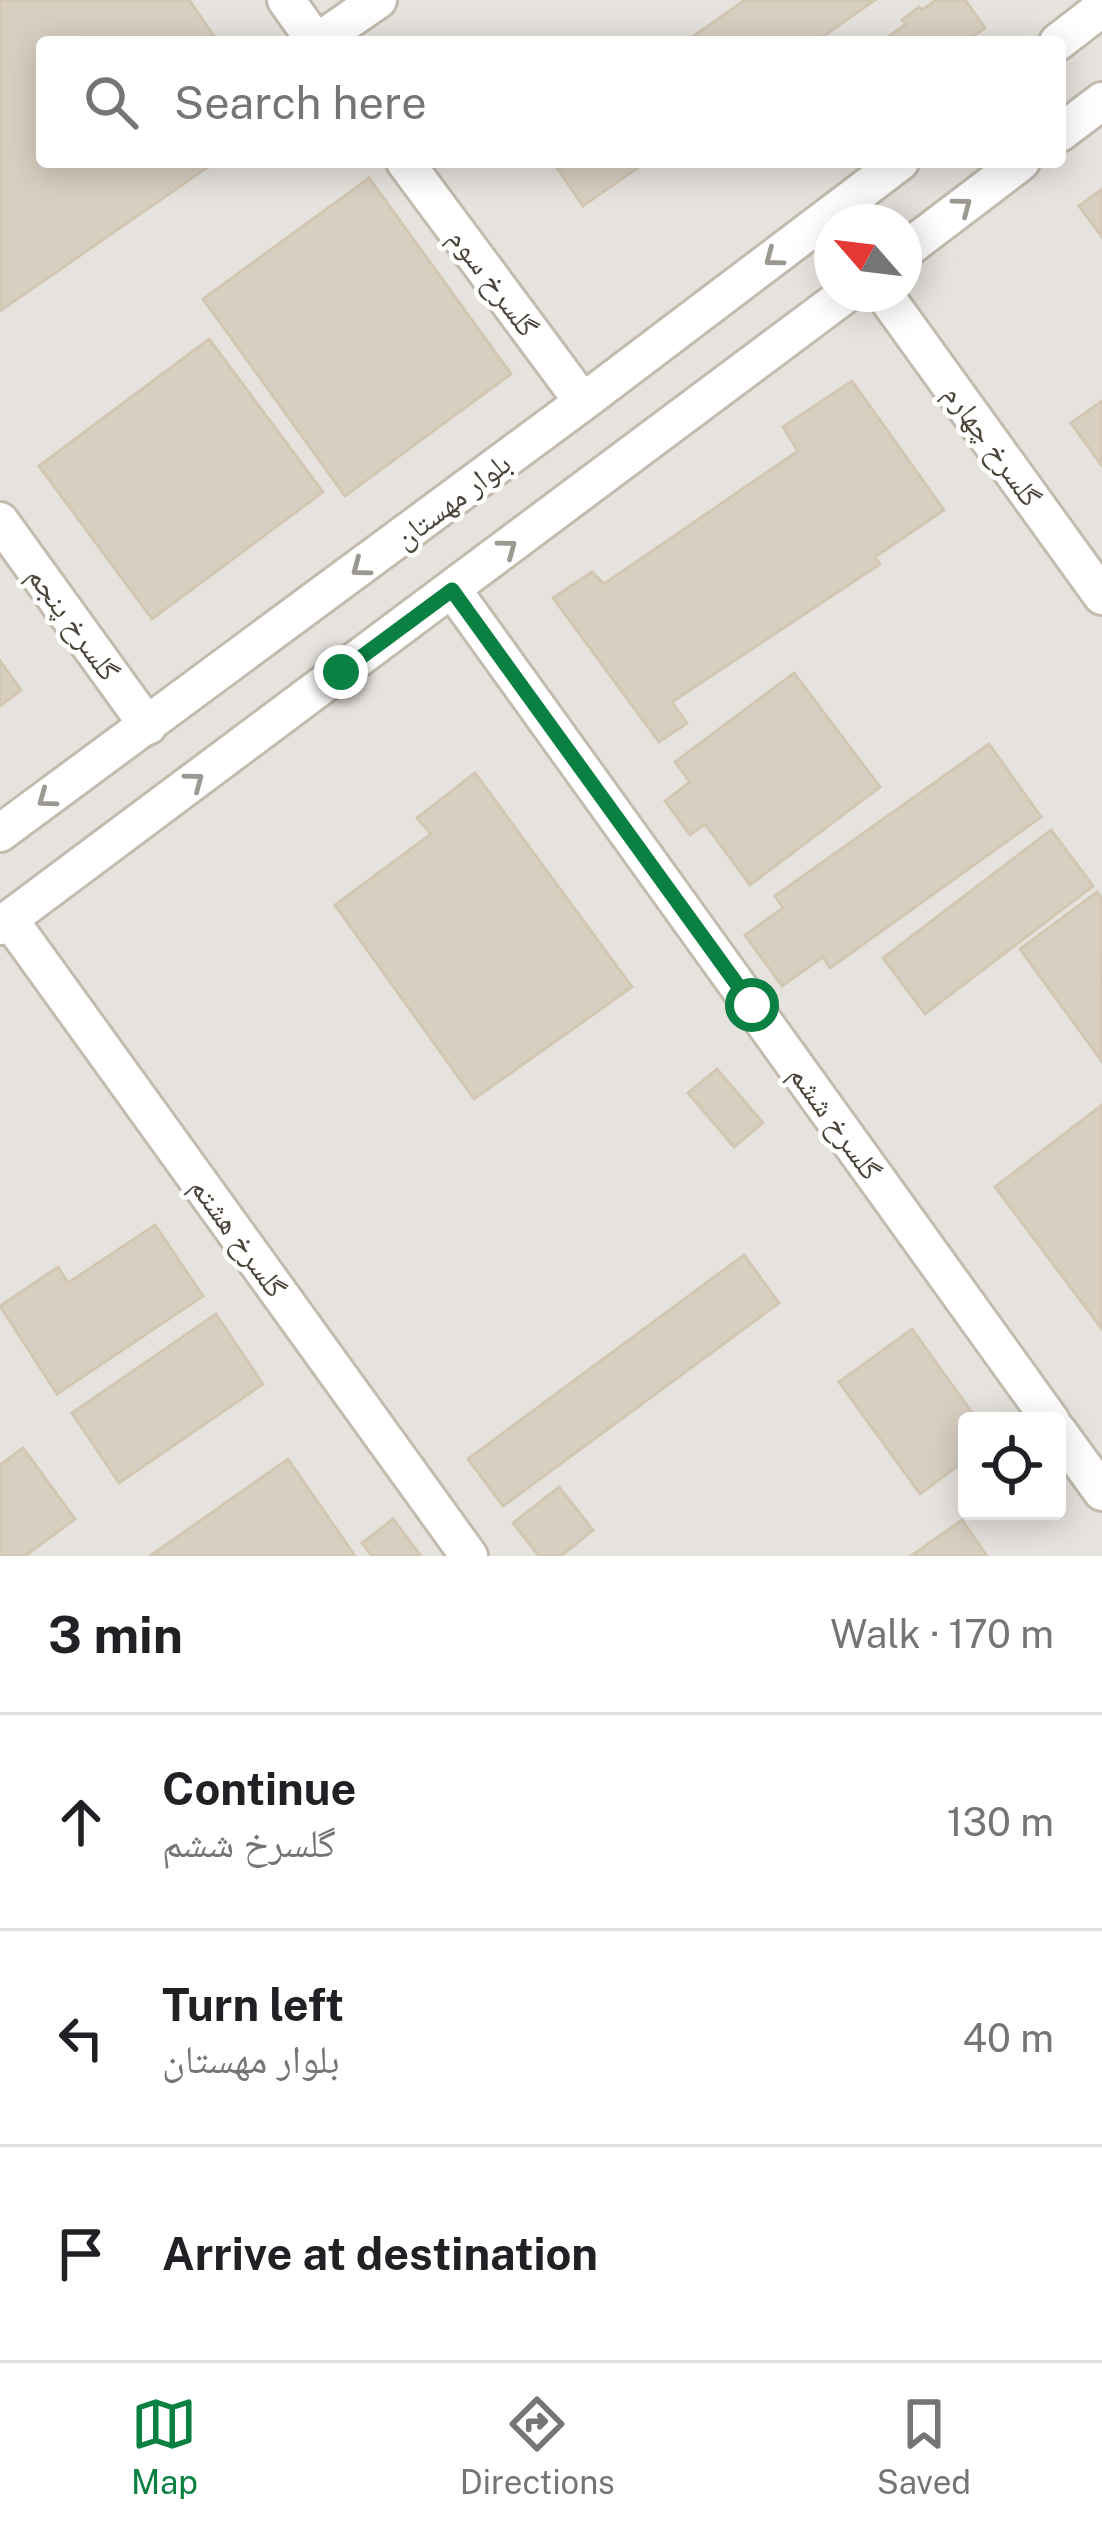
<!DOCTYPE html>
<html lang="en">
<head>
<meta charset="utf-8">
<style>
	:root { --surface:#fff; --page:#f2f2f2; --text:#202124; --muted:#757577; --line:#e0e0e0; --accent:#0b8043 }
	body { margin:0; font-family:"Public Sans","Noto Naskh Arabic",sans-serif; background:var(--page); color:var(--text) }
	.controls { position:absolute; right:36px; bottom:36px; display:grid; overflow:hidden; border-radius:12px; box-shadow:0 6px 30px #0003 }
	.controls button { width:108px; height:108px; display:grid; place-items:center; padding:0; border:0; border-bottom:3px solid var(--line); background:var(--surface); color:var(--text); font:60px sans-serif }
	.compass { position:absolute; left:814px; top:204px; width:108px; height:108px; border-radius:50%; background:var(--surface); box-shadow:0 6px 30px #0003; rotate:298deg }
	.stop { position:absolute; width:36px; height:36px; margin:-27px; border:9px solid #0b8043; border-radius:50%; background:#fff }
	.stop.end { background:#0b8043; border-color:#fff; box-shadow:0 3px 12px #0008 }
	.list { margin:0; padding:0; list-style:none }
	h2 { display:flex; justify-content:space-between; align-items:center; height:156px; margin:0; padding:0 48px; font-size:51px }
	h2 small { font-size:39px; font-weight:400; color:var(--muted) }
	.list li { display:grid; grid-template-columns:78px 1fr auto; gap:36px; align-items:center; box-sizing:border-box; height:216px; padding:0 48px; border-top:3px solid var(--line) }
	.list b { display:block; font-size:45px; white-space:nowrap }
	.list p { margin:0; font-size:39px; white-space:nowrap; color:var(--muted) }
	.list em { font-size:39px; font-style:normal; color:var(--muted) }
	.icon { flex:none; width:66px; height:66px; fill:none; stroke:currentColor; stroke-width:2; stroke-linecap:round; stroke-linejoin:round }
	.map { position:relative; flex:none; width:1102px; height:1556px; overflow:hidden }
	.search { position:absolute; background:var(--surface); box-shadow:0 6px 30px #0003; left:36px; right:36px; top:36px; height:132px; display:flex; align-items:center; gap:30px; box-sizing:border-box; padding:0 42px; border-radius:12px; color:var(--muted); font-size:45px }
	.sheet { height:804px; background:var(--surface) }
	nav { display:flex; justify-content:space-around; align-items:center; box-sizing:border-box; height:168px; border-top:3px solid var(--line); background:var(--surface); font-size:33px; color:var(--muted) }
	nav a { display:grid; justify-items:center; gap:6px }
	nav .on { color:var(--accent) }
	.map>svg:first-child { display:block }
	.industrial { fill:#e6e2dd; fill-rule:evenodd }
	.building { fill:#d8cfc1; stroke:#d3c7b4; stroke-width:3 }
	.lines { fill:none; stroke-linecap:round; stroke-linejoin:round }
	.minor-casing { stroke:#c2bbae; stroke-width:42 }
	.minor { stroke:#fff; stroke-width:36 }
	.oneway { stroke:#9c9892 }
	.route { stroke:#0b8043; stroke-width:15 }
	.labels { text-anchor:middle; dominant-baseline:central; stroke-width:9; stroke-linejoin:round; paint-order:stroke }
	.street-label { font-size:30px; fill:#4b4439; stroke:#fff }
</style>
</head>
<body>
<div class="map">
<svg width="1102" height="1556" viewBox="0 0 1102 1556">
	<rect width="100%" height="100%" fill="#f6f3ec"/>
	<path class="industrial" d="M0 0H1102V1556H0ZM42 42H1060V162H42ZM832 222H904V294H832ZM967 1421H1057V1511H967Z"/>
	<path class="building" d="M0 0H189L218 42H42V162H215L0 311Z
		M745 0H875L815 42H685Z
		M936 0H965L985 28 965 42H881L906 24 902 20 919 7 922 10Z
		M553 162H646L583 206Z
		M369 178 511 374 345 496 203 299Z
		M1102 189V237L1079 206Z
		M209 339 323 492 152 619 39 466Z
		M852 381 944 510 875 557 880 564 672 702 687 723 659 742 553 598 592 572 604 584 798 451 783 427Z
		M1102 401V466L1071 423Z
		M0 661 21 690 0 706Z
		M794 673 880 787 750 885 705 824 690 835 665 801 690 782 675 762Z
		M989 744 1041 817 830 968 823 957 782 986 745 935 783 908 775 896Z
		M475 773 632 987 474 1099 335 905 431 834 417 818Z
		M1051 830 1093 886 925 1014 883 958Z
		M1097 892 1102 899 1101 1060 1020 949Z
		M717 1069 763 1123 734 1147 688 1093Z
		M1102 1105V1329L995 1187Z
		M155 1225 203 1296 57 1394 0 1306 58 1267 68 1283Z
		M744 1255 779 1303 503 1506 468 1459Z
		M216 1314 263 1384 119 1483 72 1413Z
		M912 1329 978 1421H967V1459L920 1494 839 1382Z
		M23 1448 75 1519 25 1556H0V1465Z
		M288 1459 355 1556H150Z
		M559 1487 593 1530 561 1556H539L513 1523Z
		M393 1519 421 1556H372L362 1543Z
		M962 1520 987 1556H911Z"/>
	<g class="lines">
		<g class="minor-casing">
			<path id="minor" d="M286 0 316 42
				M317 42 378 0
				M1058 42 1102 8
				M1060 133 1102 101
				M405 162 583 402
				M904 251 1021 162
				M884 294 1102 596
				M0 521 148 726
				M452 589 1051 1421
				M0 833 583 402 900 162
				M9 919 469 1556
				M0 926 846 294
				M1057 1430 1102 1492"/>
		</g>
		<use href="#minor" class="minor"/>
	</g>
	<defs><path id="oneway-chevron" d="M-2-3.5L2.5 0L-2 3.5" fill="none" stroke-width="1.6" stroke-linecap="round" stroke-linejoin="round" transform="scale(3)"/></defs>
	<g class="oneway">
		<use href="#oneway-chevron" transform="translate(963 206) rotate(-37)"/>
		<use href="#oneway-chevron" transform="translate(773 258) rotate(143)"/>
		<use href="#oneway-chevron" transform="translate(508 548) rotate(-37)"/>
		<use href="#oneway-chevron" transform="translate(360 568) rotate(143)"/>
		<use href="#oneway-chevron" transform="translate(195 781) rotate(-37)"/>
		<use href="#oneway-chevron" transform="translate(46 799) rotate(144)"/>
	</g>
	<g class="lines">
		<path class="route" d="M341 672 452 590 752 1005"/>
	</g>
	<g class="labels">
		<g class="street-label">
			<text transform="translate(494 282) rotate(53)">گلسرخ سوم</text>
			<text transform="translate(993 445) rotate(54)">گلسرخ چهارم</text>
			<text transform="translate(452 500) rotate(-37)">بلوار مهستان</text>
			<text transform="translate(74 623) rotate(54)">گلسرخ پنجم</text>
			<text transform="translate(836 1122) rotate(54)">گلسرخ ششم</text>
			<text transform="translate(239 1237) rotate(54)">گلسرخ هشتم</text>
		</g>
	</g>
</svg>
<div class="controls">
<button><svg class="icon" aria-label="locate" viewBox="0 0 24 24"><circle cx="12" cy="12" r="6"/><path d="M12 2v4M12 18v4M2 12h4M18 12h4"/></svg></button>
</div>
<svg class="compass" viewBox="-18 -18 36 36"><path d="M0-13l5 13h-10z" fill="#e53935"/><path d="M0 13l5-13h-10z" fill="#757577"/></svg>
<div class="stop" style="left:752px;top:1005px"></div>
<div class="stop end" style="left:341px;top:672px"></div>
<div class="search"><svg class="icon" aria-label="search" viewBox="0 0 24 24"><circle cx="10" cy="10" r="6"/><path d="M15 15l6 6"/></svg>Search here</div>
</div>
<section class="sheet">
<h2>3 min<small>Walk · 170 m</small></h2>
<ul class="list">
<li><svg class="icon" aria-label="ahead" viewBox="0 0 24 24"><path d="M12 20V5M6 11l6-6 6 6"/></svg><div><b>Continue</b><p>گلسرخ ششم</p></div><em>130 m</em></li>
<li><svg class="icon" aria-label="left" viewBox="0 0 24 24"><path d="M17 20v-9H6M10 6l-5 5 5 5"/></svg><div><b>Turn left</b><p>بلوار مهستان</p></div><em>40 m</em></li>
<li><svg class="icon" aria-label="arrive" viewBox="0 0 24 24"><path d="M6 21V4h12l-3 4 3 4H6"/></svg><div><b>Arrive at destination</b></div></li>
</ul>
</section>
<nav>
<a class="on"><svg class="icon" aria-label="map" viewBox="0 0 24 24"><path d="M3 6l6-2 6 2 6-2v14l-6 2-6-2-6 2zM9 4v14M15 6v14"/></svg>Map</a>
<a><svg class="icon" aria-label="directions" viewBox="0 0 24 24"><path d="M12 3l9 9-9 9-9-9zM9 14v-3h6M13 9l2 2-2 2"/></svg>Directions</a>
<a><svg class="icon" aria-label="saved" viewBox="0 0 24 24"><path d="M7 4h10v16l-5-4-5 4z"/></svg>Saved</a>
</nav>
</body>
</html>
